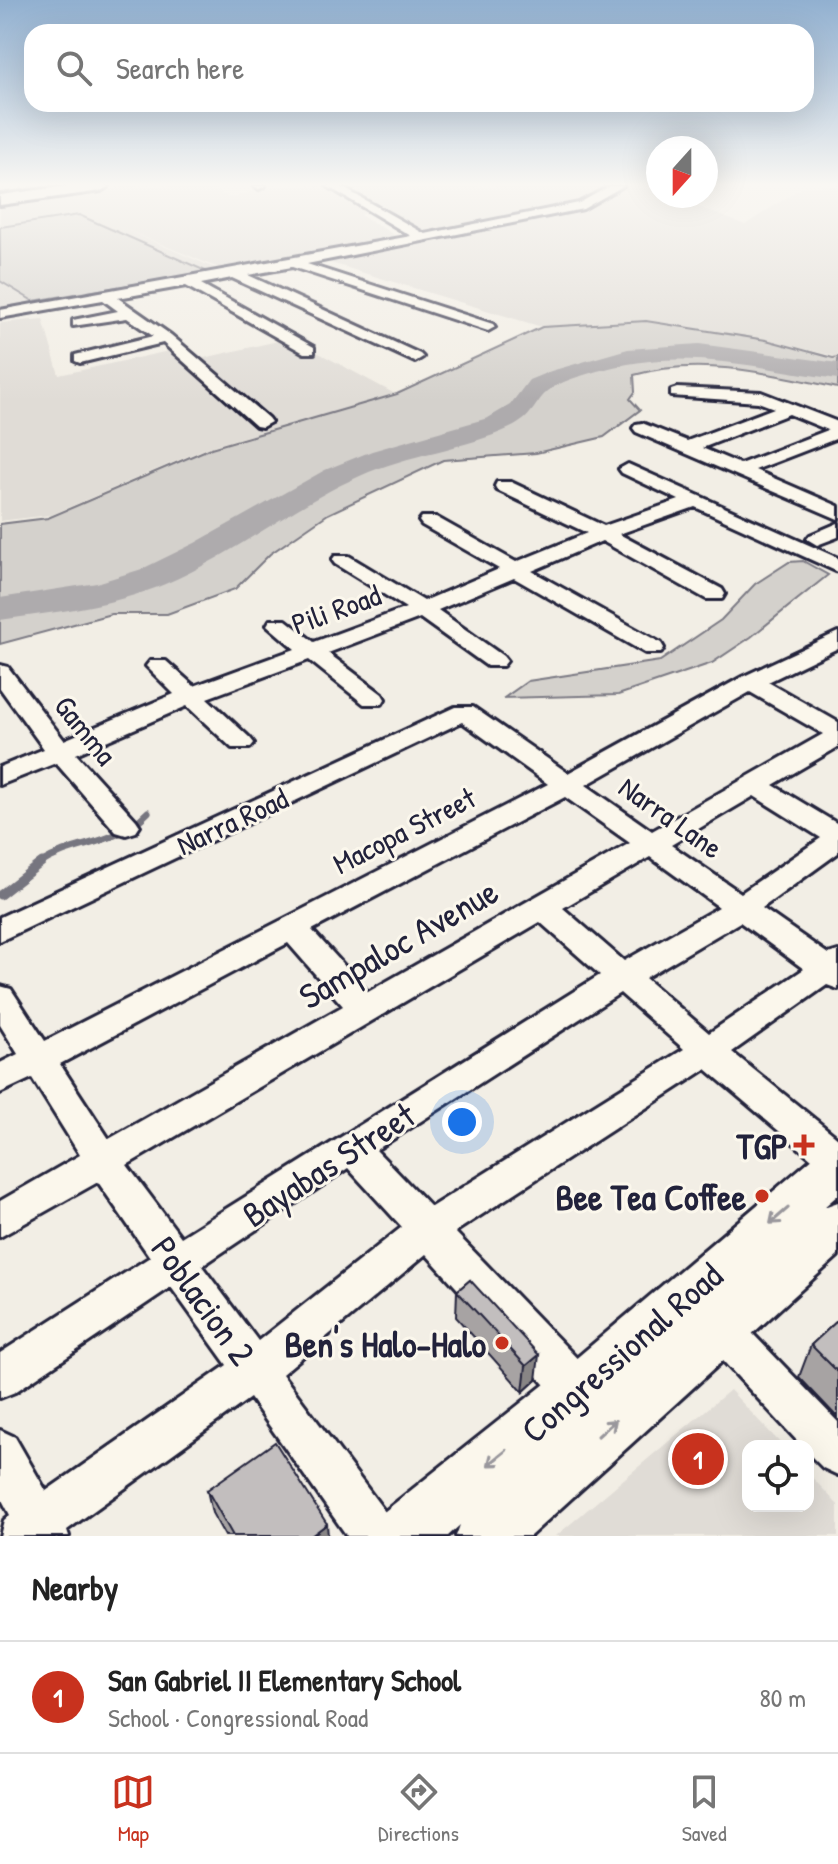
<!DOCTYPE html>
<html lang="en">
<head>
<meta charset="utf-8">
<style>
	:root { --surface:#fff; --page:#f2f2f2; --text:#222; --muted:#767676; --line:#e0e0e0; --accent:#c8321e }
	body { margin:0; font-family:"Patrick Hand",sans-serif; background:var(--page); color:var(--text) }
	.controls { position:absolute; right:24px; bottom:24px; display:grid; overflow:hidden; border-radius:16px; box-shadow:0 8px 32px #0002 }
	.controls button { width:72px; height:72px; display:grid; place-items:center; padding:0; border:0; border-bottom:2px solid var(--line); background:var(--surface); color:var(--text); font:40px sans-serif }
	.compass { position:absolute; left:646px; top:136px; width:72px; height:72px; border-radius:50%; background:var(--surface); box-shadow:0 8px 32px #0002; rotate:201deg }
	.you { position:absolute; left:462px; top:1122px; width:28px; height:28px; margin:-20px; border:6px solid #fff; border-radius:50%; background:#1a73e8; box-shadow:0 0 0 12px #1a73e833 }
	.badge { display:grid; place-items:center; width:52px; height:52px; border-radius:50%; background:var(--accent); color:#fff; font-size:26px; font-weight:700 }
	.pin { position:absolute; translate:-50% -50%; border:4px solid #fff; box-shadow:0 2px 8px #0006 }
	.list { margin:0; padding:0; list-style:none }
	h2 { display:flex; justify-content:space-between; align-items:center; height:104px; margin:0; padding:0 32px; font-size:34px }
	h2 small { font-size:26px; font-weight:400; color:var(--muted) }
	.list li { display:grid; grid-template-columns:52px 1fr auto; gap:24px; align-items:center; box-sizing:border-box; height:112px; padding:0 32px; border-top:2px solid var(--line) }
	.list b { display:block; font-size:30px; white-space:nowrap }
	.list p { margin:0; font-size:26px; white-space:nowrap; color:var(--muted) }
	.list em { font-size:26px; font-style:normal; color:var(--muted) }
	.icon { flex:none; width:44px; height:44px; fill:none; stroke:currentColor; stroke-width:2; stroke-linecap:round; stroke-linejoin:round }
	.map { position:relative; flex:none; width:838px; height:1536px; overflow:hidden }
	.search { position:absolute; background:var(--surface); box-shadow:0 8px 32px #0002; left:24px; right:24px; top:24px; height:88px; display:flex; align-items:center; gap:20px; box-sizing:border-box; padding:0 28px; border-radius:24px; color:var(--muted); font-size:30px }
	.sheet { height:216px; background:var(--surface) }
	nav { display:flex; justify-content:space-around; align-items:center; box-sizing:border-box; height:112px; border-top:2px solid var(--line); background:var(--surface); font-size:22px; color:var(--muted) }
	nav a { display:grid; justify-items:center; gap:4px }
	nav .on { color:var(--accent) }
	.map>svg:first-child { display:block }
	.built { fill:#e0dcd6 }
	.green { fill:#d4d1cc; stroke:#7b7a84; stroke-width:2 }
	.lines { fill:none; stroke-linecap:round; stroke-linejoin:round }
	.stream-far1 { stroke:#76747f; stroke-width:7 }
	.stream { stroke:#76747f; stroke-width:9 }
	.river { fill:#aeabad; fill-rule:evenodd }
	.minor-casing { stroke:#22223b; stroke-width:6 }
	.major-casing { stroke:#22223b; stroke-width:6 }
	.highway-casing { stroke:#22223b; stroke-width:6 }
	.minor { fill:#fbf7ec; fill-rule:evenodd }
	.major { fill:#fbf7ec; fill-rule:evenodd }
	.highway { fill:#fbf7ec; fill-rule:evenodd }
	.wall { fill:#a7a3a3; stroke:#22223b; stroke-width:2 }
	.shaded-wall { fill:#888585; stroke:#22223b; stroke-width:2 }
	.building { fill:#c2bebe; stroke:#22223b; stroke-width:2 }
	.oneway { stroke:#99979c }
	.poi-dot { fill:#c8321e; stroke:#fbf7ec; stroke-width:3 }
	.labels { text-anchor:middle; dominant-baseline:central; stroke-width:6; stroke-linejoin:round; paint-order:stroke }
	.street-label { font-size:30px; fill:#22223b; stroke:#fbf7ec }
	.near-street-label { font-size:36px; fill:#22223b; stroke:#fbf7ec }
	.near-poi-label { font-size:36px; font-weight:bold; fill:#22223b; stroke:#fbf7ec; text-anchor:end }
</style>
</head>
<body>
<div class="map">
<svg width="838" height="1536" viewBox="0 0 838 1536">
	<rect width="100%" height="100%" fill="#f2eee5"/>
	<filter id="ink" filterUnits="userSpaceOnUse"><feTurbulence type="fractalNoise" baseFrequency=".0125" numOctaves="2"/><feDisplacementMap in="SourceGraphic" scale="16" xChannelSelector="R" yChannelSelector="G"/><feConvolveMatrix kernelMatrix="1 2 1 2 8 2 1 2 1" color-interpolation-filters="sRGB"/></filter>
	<g filter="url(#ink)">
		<path class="built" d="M129 186H206L231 198 268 186H320L366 213 360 215 405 241 228 272 115 225 226 273 0 311V207Z
			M341 186H613L578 204 429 235Z
			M624 186 653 189 658 191V196H670L745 225 804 186H838V357L766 340 646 320 542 327 321 260 584 209Z
			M43 319 59 375 178 349 195 360 291 338 395 394 209 447 51 515 0 521V323Z
			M730 1390 783 1446H748V1506H808V1473L838 1505V1536H556Z"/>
		<path class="green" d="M79 215 208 272 33 301 0 281V227Z
			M646 321 766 340 833 358 838 357V388C772 374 700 356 634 375L635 392 630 399 640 410 604 437 536 453 443 460 328 514 270 554 235 589 167 614H111L0 644V524L48 518 211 448 397 394 542 327Z
			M803 561 828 575 751 637 712 663 618 695 504 698 528 681 660 661 721 620 755 584 789 562Z"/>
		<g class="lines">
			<path class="stream-far1" d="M39 864C78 839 113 848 148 812"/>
			<path class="stream" d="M0 895 42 862"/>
			<path class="river" d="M699 344 838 363V379C767 370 700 351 628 364 608 368 564 378 548 391 533 404 534 417 510 428 465 449 408 454 360 476 292 506 234 555 165 584 113 606 56 612 0 620V598L97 583 142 569 195 543 325 470 372 451 488 418 510 405 529 380 551 371 628 349Z"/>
			<g class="minor-casing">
				<path id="minor" d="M254 186H265L259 189Z
					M327 186H340L425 234 579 203 610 186H623L583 209 307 264 493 324 495 327 488 331 292 267 248 275 420 354 423 357 415 362 232 278 201 284 314 347V353H304L186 286 118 298 171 335 268 418 271 422 262 427 256 426 163 343 80 363 75 361V355L153 336 127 318 73 326V320L118 311 103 300 0 318V310L411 236Z
					M677 388 761 392 838 422V438L755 470 838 506V519L636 432 633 428 636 424 642 423 687 441 774 408 758 402 671 396V390ZM789 414 828 430 740 464 702 448Z
					M628 464 838 558V572L695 507 619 534 722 589 725 594 722 599H706L602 541 532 571 661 643 664 648 661 653H645L514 578 438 610 503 656 507 661 503 666H487L420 618 328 653 382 694 385 699 382 704H364L309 660 207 698 250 738 254 743 250 748H232L187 706 76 754 136 820 140 826 136 832 126 835 116 832 56 763 0 785V767L44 749 0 688V665L8 667 64 740 174 694 146 666 150 661H166L194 686 295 649 267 625 270 620H286L314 642 406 608 335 564 332 560 335 556H349L424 601 499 569 422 525 419 521 422 517H436L516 562 587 533 497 490 495 486 497 482H511L604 526 679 500 622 473 619 469Z
					M838 523V537L817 545 807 539 810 535Z
					M838 632V648L768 682 838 722V747L773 785 838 824V853L762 908 828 954 838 951V989L827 985 732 1052 838 1138V1174L825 1170 706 1069 455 1232 594 1376 600 1391 594 1406 579 1412 564 1406 426 1254 282 1374 391 1520 398 1536H347L250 1398 67 1530 69 1536H0L4 1520 10 1515 0 1496V1430L15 1437 46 1491 227 1365 171 1287 15 1392 0 1398V1353L150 1257 98 1182 0 1237V1201L80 1155 32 1078 0 1093V1063L18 1054 0 1025V986L11 989 45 1041 548 784 462 722 0 941V917L455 707H473L568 773 742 677ZM750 692 823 734 652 831 586 785ZM754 796 821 838 741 893 671 845ZM565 797 630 843 368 992 312 930ZM650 857 719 907 624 961 563 908ZM540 922 600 975 181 1237 127 1165ZM740 922 804 969 709 1033 645 978ZM288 943 343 1006 109 1139 60 1064ZM620 993 684 1049 431 1207 376 1150ZM348 1168 402 1227 258 1341 202 1266Z
					M714 1303 728 1308 838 1422V1475L823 1468 808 1453V1446H802L700 1336 694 1322 700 1308Z"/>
			</g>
			<g class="major-casing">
				<path id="major" d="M838 1145V1195L824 1207 838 1202V1256L530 1536H456L460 1525 448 1536H371L380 1515 560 1372 821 1151Z"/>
			</g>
			<g class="highway-casing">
				<path id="highway" d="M67 186H109L101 191 0 205V195Z"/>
			</g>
			<use href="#minor" class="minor"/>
			<use href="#major" class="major"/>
			<use href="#highway" class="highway"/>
		</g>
		<path class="wall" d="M470 1280 536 1380 523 1392 456 1317 457 1291Z
			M838 1320V1418L799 1377 811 1345Z
			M207 1490 328 1536H225L212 1513Z"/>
		<path class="shaded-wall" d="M539 1355 536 1380 523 1392 526 1366Z
			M327 1524 328 1536H311Z"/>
		<path class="building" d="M470 1280 539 1355 526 1366 457 1291Z
			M838 1320V1372L811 1345Z
			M275 1442 327 1524 311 1536H233L207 1490Z"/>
		<defs><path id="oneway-shaft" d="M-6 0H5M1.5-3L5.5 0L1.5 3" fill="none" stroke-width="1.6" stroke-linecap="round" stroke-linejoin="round" transform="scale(2)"/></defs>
		<g class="oneway">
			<use href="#oneway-shaft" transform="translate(779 1216) rotate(139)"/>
			<use href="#oneway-shaft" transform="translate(607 1428) rotate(-42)"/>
			<use href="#oneway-shaft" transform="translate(497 1458) rotate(141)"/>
		</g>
	</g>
	<linearGradient id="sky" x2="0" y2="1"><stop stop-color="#91b0d0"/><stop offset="0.46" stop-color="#f9f7f3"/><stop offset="1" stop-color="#f9f7f3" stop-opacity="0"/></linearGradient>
	<rect width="838" height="401" fill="url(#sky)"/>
	<g class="poi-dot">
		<path d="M800 1133h8v8h8v8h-8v8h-8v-8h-8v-8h8z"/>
		<circle cx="762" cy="1196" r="8"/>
		<circle cx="502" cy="1343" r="8"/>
	</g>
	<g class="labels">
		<g class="street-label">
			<text transform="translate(336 609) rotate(-20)">Pili Road</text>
			<text transform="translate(86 730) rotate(51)">Gamma</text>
			<text transform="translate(671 817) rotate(35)">Narra Lane</text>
			<text transform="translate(232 821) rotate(-25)">Narra Road</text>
			<text transform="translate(404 830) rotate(-27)">Macopa Street</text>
		</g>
		<g class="near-street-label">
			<text transform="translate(398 943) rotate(-30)">Sampaloc Avenue</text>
			<text transform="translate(328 1164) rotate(-33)">Bayabas Street</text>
			<text transform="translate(204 1300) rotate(54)">Poblacion 2</text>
			<text transform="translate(621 1352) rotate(-41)">Congressional Road</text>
		</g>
		<g class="near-poi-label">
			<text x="788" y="1145">TGP</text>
			<text x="746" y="1196">Bee Tea Coffee</text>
			<text x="486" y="1343">Ben's Halo-Halo</text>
		</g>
	</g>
</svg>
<div class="controls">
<button><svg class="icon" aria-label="locate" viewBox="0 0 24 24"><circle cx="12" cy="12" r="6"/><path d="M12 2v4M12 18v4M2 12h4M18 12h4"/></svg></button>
</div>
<svg class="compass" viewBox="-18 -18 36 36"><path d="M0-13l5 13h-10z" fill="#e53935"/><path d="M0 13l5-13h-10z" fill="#767676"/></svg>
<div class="you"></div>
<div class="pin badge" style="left:698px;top:1459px">1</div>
<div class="search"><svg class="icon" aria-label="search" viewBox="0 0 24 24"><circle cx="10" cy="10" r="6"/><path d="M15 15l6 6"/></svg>Search here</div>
</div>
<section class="sheet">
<h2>Nearby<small></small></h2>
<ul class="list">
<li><span class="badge">1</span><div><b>San Gabriel II Elementary School</b><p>School · Congressional Road</p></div><em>80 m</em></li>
</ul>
</section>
<nav>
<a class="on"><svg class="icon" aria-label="map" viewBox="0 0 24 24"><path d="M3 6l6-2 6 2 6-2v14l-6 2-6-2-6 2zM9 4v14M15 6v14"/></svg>Map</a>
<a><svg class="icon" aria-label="directions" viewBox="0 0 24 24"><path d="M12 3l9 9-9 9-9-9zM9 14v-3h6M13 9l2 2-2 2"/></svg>Directions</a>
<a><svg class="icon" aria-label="saved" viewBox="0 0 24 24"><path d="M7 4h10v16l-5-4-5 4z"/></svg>Saved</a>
</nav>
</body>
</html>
